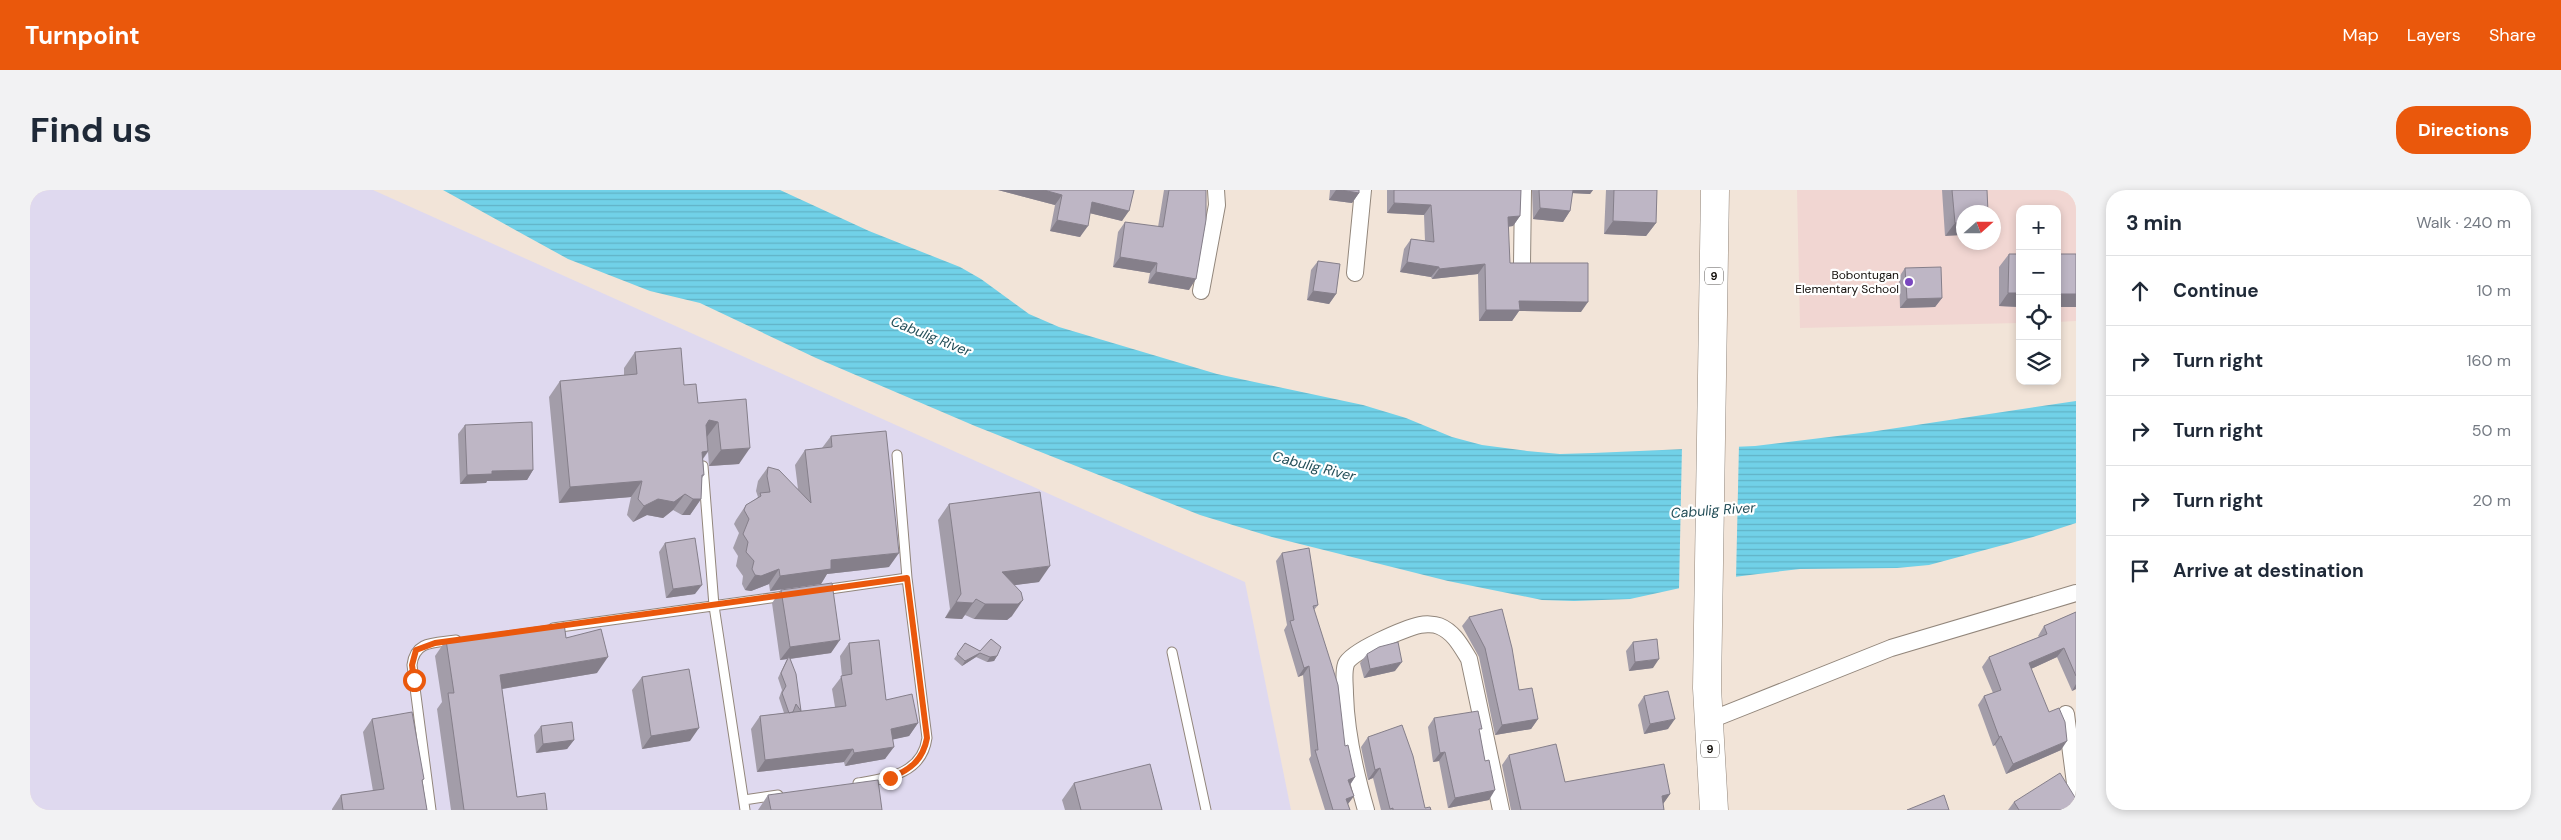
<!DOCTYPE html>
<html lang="en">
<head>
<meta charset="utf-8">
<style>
	:root { --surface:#fff; --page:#f2f2f3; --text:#1f2937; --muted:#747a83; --line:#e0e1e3; --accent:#ea580c }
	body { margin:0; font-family:"DM Sans",sans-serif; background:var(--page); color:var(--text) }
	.controls { position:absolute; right:15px; top:15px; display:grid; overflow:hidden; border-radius:10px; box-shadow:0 2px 8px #0003 }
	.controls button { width:45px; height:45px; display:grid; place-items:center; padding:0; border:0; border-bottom:1px solid var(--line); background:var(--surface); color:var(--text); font:25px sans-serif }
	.compass { position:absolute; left:1926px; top:15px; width:45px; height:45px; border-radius:50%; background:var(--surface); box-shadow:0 2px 8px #0003; rotate:69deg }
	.stop { position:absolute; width:15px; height:15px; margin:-11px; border:4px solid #ea580c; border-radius:50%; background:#fff }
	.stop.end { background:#ea580c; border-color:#fff; box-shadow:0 1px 5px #0008 }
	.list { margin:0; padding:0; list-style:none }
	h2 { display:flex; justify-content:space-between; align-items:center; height:65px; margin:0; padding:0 20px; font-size:21px }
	h2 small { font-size:16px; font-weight:400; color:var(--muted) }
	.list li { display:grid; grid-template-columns:32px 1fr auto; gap:15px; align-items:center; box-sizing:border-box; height:70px; padding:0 20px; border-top:1px solid var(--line) }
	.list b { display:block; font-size:19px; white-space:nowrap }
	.list em { font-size:16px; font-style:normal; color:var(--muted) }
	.icon { flex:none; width:28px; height:28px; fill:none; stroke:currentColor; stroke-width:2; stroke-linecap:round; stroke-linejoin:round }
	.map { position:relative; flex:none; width:2046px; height:620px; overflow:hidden; border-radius:20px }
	header { display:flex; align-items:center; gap:30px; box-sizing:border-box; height:70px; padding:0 25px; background:var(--accent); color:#fff }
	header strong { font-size:24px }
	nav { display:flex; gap:28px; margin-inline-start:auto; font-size:18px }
	.intro { display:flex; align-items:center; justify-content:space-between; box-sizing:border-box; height:120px; padding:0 30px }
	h1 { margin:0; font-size:35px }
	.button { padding:12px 22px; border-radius:20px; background:var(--accent); color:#fff; font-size:18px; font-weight:700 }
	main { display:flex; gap:30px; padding:0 30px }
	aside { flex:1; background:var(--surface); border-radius:20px; box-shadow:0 2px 8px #0003 }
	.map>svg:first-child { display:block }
	.industrial { fill:#dfd9ef }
	.education { fill:#f1d6d2; fill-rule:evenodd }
	.water { fill:url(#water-rules) }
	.pier { fill:#f2e4d8 }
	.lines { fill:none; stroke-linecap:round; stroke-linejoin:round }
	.service-casing { stroke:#92867b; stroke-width:11 }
	.minor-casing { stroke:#92867b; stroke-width:18 }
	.trunk-casing { stroke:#92867b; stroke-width:29 }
	.service { stroke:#fff; stroke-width:9 }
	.minor { stroke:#fff; stroke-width:16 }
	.trunk { stroke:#fff; stroke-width:28 }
	.wall { fill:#a39da9 }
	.shaded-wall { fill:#857f8a }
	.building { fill:#beb6c5; stroke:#857f8a }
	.route { stroke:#ea580c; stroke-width:6 }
	.poi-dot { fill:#7947bf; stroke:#fff; stroke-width:2 }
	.labels { text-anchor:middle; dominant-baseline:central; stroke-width:4.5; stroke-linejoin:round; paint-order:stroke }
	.shield { fill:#fff; stroke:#585552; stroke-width:1 }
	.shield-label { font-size:11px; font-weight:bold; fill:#100c08 }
	.poi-label { font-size:12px; fill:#100c08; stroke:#fff; text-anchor:end }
	.water-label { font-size:14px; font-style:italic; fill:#234e58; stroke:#fff }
</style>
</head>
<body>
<header>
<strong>Turnpoint</strong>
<nav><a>Map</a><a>Layers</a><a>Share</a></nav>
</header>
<div class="intro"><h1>Find us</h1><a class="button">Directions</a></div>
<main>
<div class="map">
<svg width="2046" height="620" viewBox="0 0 2046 620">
	<defs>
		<pattern id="water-rules" width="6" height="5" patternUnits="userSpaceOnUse" patternTransform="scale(1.25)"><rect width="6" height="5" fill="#71d1e8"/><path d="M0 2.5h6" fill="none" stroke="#61b2c6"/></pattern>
	</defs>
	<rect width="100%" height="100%" fill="#f2e4d8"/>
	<path class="industrial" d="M17 0H343L1215 392 1261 620H0V2Z"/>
	<path class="education" d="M1767 0H2046V131L2027 132V19H1990V133L1770 138ZM1934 22H1964V52H1934Z"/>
	<path class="water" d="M413 0H750L839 41 930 77 951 89 999 124 1029 137 1187 184 1333 215 1376 228 1422 247 1452 255 1497 261 1530 264 1563 263 1725 256 1840 242 2046 211V333L2003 347 1899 375 1867 378 1770 379 1728 384 1696 388 1600 409 1544 411 1512 410 1418 391 1242 347 1170 325 945 236 786 168 670 113 620 101 538 69Z"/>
	<path class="pier" d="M1709 254 1706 389 1649 400 1652 256Z"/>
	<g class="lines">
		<g class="service-casing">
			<path id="service" d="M867 265 877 388
				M673 276 684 416 715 620
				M793 400 877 388 897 548C892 584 858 588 828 593
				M523 438 755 406
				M1142 462 1176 620
				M714 610 748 605
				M401 620 382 475C385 450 405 453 426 450"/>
		</g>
		<g class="minor-casing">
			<path id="minor" d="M1492 74 1493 0
				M1325 83 1333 0
				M1171 101 1187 15 1186 0
				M2036 524 2046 601
				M1678 531 1861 458 2046 403
				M1336 620C1325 582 1316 544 1315 504 1315 494 1313 483 1316 474 1321 461 1376 438 1390 435 1395 434 1404 434 1409 436 1424 442 1431 456 1439 469L1471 620"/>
		</g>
		<g class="trunk-casing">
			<path id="trunk" d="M1684 620 1677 498 1685 0"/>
		</g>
		<use href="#service" class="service"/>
		<use href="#minor" class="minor"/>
		<use href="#trunk" class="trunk"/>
	</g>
	<path class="wall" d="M968 0H1104L1092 31 1060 23 1050 47 1020 41 1025 15Z
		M1134 0H1176L1159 100 1118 93 1120 83 1083 77 1088 42 1095 32 1128 37Z
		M1300 0H1329V3L1322 13 1299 10Z
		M1357 0H1491L1490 26 1483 36 1478 37 1480 73 1551 122 1489 121 1482 131H1449L1448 84 1402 89 1401 87 1370 82 1374 59 1381 49 1395 51 1394 25 1357 23Z
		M1502 0H1563L1560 4 1542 3 1540 21 1533 32 1503 29Z
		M1576 0H1627L1626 33 1616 46 1574 44Z
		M1912 0H1957L1915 46Z
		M1979 64H1990V117L1969 116V77Z
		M1288 71 1306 104 1299 114 1277 110 1281 80Z
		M1875 78 1912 108 1905 117 1870 118 1869 87Z
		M605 162 654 195 668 213 716 209 709 274 679 276 678 262 673 269 674 285 672 288 671 309 660 325H652L643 320 633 328 617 325 603 332 597 325 601 307 529 313 519 207 530 191 594 185V178Z
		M435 235 503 280 497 290 457 291 456 293 430 294 428 244Z
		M801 246 859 377 797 384 791 394 740 401 739 394 721 401 715 400 712 394 713 386 706 376 708 366 703 358 709 343 704 334 706 330 716 315 726 309 728 307 726 301 728 291 738 277 768 299 765 275 775 260 792 258Z
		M919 314 1009 392 984 395 982 426 977 430 944 429 935 425 932 429 915 428 920 419 908 330Z
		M635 353 665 404 636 408 629 362Z
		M1252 363 1288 415 1284 420 1315 556 1325 587 1320 595 1324 606 1318 614 1320 620H1295L1279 569 1281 566 1273 485 1268 487 1254 440 1257 435 1246 371Z
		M751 400 801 463 760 469 771 521 805 517 802 499 812 486 810 466 819 453 856 510 888 533 879 546 863 549 855 569 815 576 814 572 727 582 721 539 730 526 754 523 749 508 752 500 748 488 757 469 750 470 742 413Z
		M2046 422V499L2042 501 2027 467 2001 479 2031 560 1976 584 1965 555 1963 556 1948 515 1954 506 1963 503 1952 477 1959 467 2009 447 2008 446 2014 436Z
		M1439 427 1489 500 1508 529 1501 539 1465 545 1449 467 1432 436Z
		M536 448 567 483 472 499 487 607 517 620H421L407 519 412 512 405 466 416 450Z
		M1603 452 1623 478 1599 481 1596 461Z
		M935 453 950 461 967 466 964 471 957 472 946 467 932 476 924 469Z
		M1337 464 1365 481 1334 488 1330 473Z
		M612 487 660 551 612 559 602 500Z
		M1614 506 1638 539 1614 544 1608 515Z
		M1404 528 1450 542 1459 610 1418 618 1409 571 1403 572 1398 537Z
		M342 529 392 592 397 620H302V619L311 605 343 601 333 542Z
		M511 536 544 550 537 559 506 563 504 545Z
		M1338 547 1395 618 1401 620H1351L1343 588 1338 590 1331 557Z
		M1479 565 1535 592 1640 604 1633 614 1634 620H1481L1472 575Z
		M1044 593 1132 620H1035L1032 610Z
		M738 605 852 620H728Z
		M1984 612 2046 620H1978Z"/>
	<path class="shaded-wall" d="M968 0H1014L1032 5 1025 15Z
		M1306 0H1311L1329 3 1322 13 1299 10Z
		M1543 0H1563L1560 4 1541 3Z
		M1062 12 1099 21 1092 31 1055 22Z
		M1364 13 1401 15 1394 25 1357 23Z
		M1510 18 1540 21 1533 32 1503 29Z
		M1490 26 1483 36 1471 37 1478 27Z
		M1027 30 1058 36 1050 47 1020 41Z
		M1583 31 1626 33 1616 46 1574 44Z
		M1934 32V45L1915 46 1925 33Z
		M1090 67 1127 73 1120 83 1083 77Z
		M1377 72 1409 77 1401 87 1370 82Z
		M1455 74 1448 84 1402 89 1409 79Z
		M1126 82 1166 89 1159 100 1118 93Z
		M1283 101 1306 104 1299 114 1277 110Z
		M1978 103H1990V117L1969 116Z
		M2027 104H2046V117H2027Z
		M1912 108 1905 117 1870 118 1877 109Z
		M1489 111 1558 112 1551 122 1489 121 1482 131H1449L1456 120Z
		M679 230 688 232 676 248 668 246Z
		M720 258 709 274 679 276 691 260Z
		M678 261 667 277 672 262Z
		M503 280 497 290 457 291 456 293 430 294 437 285 462 281Z
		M612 291 601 307 529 313 540 297Z
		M655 304 643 320 633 328 617 325 603 332 614 316 628 309Z
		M663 309H671L660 325H652Z
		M869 363 859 377 797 384 791 394 740 401 750 386 801 370Z
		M1020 376 1009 392 961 398 972 382Z
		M749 379 739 394 721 401 715 400 725 385Z
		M672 395 665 404 636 408 643 399Z
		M993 410 982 426 977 430 944 429 955 414Z
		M926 412 943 413 932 429 915 428Z
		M810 450 801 463 758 469 759 466 757 469 750 470 760 457Z
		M2034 458 2027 467 1992 483 1999 473Z
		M950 463 946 467 932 476 935 471Z
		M967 466 964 471 957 472 960 467Z
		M578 467 567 483 459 501 470 485Z
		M1629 469 1623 478 1599 481 1605 472Z
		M1372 472 1365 481 1334 488 1340 479Z
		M1279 476 1273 485 1268 487 1274 478Z
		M2046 494V499L2042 501Z
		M1508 529 1501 539 1465 545 1472 535Z
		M1645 529 1638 539 1614 544 1620 534Z
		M888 533 879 546 852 552 861 539Z
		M669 538 660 551 612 559 621 546Z
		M1971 546 1965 555 1963 556 1969 547Z
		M544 550 537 559 506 563 513 554Z
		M2037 551 2031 560 1976 584 1983 574Z
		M864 557 855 569 815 576 824 563Z
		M823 559 814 572 727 582 735 570Z
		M1415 562 1409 571 1403 572 1410 563Z
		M1350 578 1343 588 1338 590 1345 580Z
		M1325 587 1319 596 1318 590Z
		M1465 600 1459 610 1418 618 1425 608Z
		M1640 604 1633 614 1632 606Z
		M1324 606 1317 615 1316 609Z"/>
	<path class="building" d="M1014 0H1104L1099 21 1062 12 1058 36 1027 30 1032 5Z
		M1139 0H1176V30L1166 89 1126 82 1127 73 1090 67 1095 32 1133 37Z
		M1311 0H1329V3Z
		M1364 0H1491L1490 26 1478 27 1480 73H1558V112L1489 111 1490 120H1456L1455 74 1409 79V77L1377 72 1381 49 1404 52 1401 15 1364 13Z
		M1509 0H1543L1540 21 1510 18Z
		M1584 0H1627L1626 33 1583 31Z
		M1922 0H1957L1958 22H1934V32L1925 33Z
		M1979 64H1990V103H1978Z
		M2027 64H2046V104H2027Z
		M1288 71 1310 74 1306 104 1283 101Z
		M1911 77 1912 108 1877 109 1875 78Z
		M651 158 654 195 666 194 668 213 716 209 720 258 691 260 688 232 679 230 676 235 678 261 672 262 674 285H672L671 309H663L655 304 644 312 628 309 614 316 608 309 612 291 540 297 530 191 607 184 605 162Z
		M502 232 503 280 462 281V284L437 285 435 235Z
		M856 241 869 363 801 370V379L750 386 749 379 731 386 725 385 722 379 724 371 716 362 718 352 713 344 719 329 714 320 716 315 731 306 730 303 740 302 737 286 738 277 749 280 781 313 775 260 802 257 801 246Z
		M1010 302 1020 376 972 382 991 402 993 410 988 414H955L946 409 943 413 926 412 931 404 919 314Z
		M665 348 672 395 643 399 635 353Z
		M1279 358 1288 415 1283 416 1308 495 1315 556 1318 555 1325 587 1318 590 1324 606 1316 609 1320 620H1303L1285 560H1288L1279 476 1274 478 1260 431 1264 430 1252 363Z
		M802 393 810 450 760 457 751 400Z
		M1472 419 1482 458 1489 500 1502 498 1508 529 1472 535 1455 458 1439 427Z
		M2046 422V486L2034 458 1999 473 2019 522 2029 518 2035 532 2037 551 1983 574 1971 546 1969 547 1954 506 1971 500 1959 467 2017 444 2014 436Z
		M534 433 536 448 571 439 578 467 470 485 487 607 515 603 517 620H434L418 503H424L416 450Z
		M961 449 971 457 967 466 960 467 950 463 935 471 927 464 935 453 950 461Z
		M1627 449 1629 469 1605 472 1603 452Z
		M849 450 856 510 882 504 888 533 861 539 864 557 824 563 823 559 735 570 730 526 816 516 811 486 822 484 819 453Z
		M1368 452 1372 472 1340 479 1337 464 1349 457Z
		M759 466 766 484 771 521 766 514 763 522 759 523 752 503 756 496 751 483Z
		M659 479 669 538 621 546 612 487Z
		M1638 501 1645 529 1620 534 1614 506Z
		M1448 521 1452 539H1449L1455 571 1459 570 1465 600 1425 608 1415 562 1410 563 1404 528Z
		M382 522 394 589 392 590 397 620H313L311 605 354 599 342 529Z
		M542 532 544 550 513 554 511 536Z
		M1372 535 1383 566 1395 618 1400 617 1401 620H1363V618L1360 619 1350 578 1345 580 1338 547Z
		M1526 554 1535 592 1634 574 1640 604 1632 606 1634 620H1491L1479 565Z
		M1120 574 1132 620H1051L1044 593Z
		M2030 583 2046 609V620H1989L1984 612Z
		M848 590 852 620H741L738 605Z
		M1914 605 1919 620H1877Z"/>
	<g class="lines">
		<path class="route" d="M384 490 382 475 386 460 405 453 877 388 897 548C893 570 880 580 860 588"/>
	</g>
	<circle class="poi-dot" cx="1879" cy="92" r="5"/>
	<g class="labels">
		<g class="shield">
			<rect x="1675" y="77.5" width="18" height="17" rx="4"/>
			<rect x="1671" y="550.5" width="18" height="17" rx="4"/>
		</g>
		<g class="shield-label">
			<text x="1684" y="86">9</text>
			<text x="1680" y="559">9</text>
		</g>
		<g class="poi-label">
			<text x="1869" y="85">Bobontugan<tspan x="1869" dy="14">Elementary School</tspan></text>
		</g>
		<g class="water-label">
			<text transform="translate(901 146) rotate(22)">Cabulig River</text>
			<text transform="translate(1284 276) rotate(14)">Cabulig River</text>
			<text transform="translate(1683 320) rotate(-4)">Cabulig River</text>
		</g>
	</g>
</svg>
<div class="controls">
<button>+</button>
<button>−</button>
<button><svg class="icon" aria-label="locate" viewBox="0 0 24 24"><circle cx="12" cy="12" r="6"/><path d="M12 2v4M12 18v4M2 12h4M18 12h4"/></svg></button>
<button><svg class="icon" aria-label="layers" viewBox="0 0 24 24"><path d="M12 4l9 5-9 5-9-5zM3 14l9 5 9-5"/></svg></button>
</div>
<svg class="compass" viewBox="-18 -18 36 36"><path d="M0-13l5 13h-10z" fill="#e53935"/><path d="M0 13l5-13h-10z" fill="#747a83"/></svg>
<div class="stop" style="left:384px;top:490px"></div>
<div class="stop end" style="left:860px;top:588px"></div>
</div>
<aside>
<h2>3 min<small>Walk · 240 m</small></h2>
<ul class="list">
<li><svg class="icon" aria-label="ahead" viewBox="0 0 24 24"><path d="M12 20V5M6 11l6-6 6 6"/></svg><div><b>Continue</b></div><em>10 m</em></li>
<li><svg class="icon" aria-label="right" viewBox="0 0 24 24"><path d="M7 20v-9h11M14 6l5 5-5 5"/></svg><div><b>Turn right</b></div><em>160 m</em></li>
<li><svg class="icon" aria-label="right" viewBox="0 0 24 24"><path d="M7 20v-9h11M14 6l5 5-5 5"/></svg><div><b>Turn right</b></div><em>50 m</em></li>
<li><svg class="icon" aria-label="right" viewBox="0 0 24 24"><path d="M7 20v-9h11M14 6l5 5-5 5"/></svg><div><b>Turn right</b></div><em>20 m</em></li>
<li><svg class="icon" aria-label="arrive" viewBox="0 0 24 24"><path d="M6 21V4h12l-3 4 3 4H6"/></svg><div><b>Arrive at destination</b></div></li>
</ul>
</aside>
</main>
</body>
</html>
